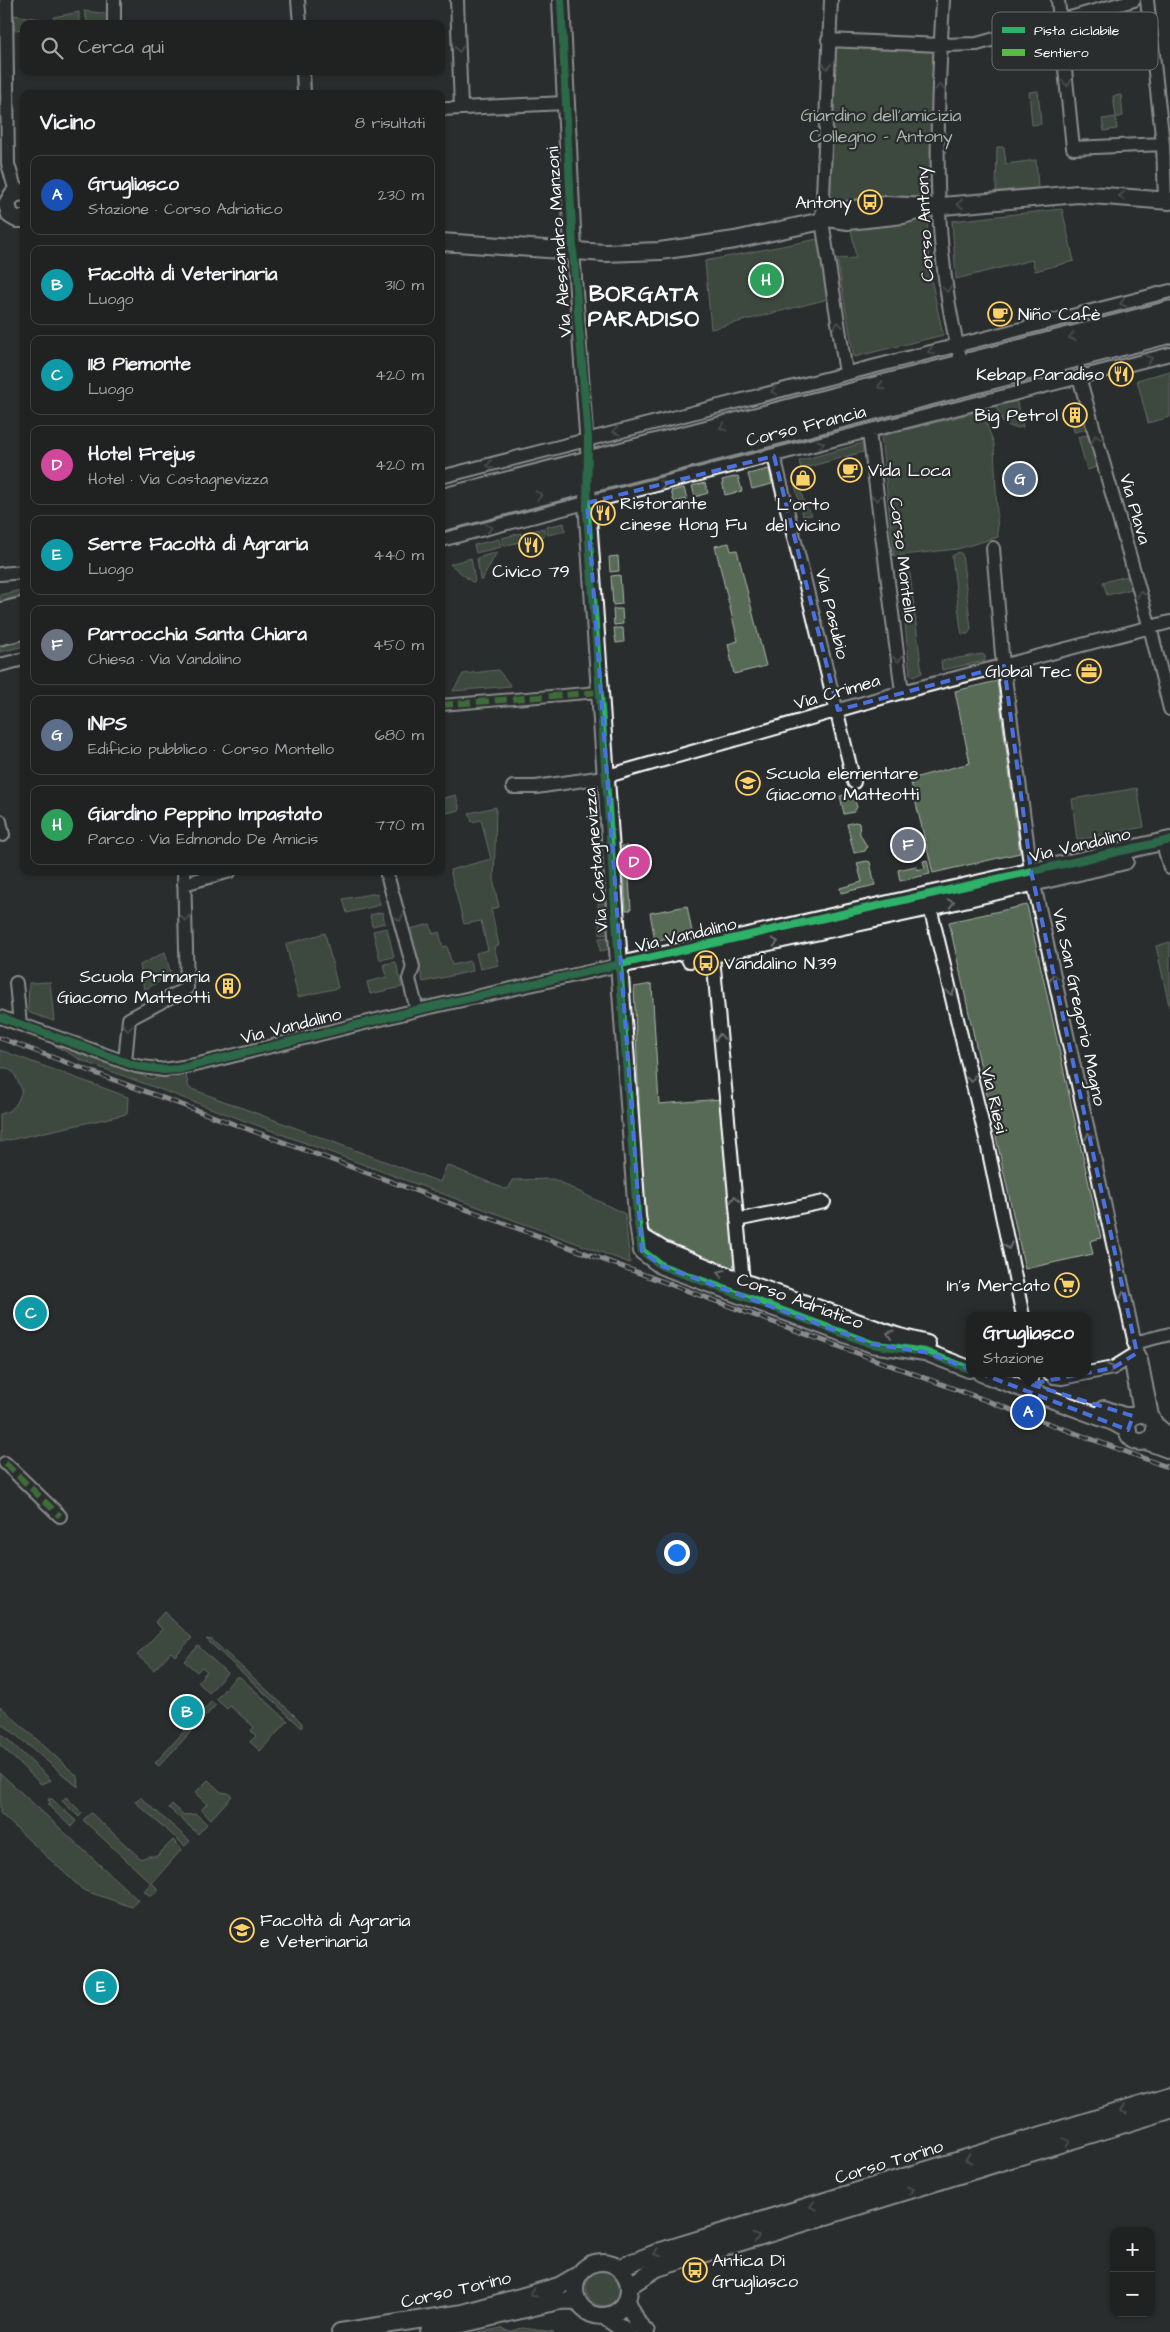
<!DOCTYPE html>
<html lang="it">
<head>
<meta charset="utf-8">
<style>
	:root { --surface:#202222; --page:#2d2f2f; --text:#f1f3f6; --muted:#a2a4a5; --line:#3d3f40; --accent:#ffd166 }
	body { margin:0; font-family:"Architects Daughter",sans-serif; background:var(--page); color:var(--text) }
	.controls { position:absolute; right:15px; bottom:15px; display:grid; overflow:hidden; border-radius:10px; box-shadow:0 1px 4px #0004 }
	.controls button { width:45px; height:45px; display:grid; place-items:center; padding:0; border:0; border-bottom:1px solid var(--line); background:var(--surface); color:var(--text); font:25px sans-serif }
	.you { position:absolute; left:676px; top:1552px; width:18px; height:18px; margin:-12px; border:4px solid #fff; border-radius:50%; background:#1a73e8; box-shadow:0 0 0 8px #1a73e833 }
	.badge { display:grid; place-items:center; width:32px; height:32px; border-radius:50%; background:var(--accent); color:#fff; font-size:16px; font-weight:700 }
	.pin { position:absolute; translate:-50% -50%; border:2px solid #fff; box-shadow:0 1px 5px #0006 }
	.popup { position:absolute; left:966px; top:1312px; width:125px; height:65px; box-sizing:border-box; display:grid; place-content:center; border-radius:10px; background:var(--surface); filter:drop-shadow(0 1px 4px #0005); font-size:16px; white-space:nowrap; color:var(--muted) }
	.popup b { font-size:19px; color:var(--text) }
	.popup::after { content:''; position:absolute; left:50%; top:100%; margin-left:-10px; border:10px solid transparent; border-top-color:var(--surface) }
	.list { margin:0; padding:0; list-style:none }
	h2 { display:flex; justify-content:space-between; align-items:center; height:65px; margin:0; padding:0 20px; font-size:21px }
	h2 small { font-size:16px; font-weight:400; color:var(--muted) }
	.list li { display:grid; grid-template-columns:32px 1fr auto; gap:15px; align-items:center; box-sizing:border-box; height:80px; margin:0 10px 10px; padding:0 10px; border:1px solid var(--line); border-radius:10px }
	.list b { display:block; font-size:19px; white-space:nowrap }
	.list p { margin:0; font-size:16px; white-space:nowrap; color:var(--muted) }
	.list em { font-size:16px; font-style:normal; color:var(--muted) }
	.icon { flex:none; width:28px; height:28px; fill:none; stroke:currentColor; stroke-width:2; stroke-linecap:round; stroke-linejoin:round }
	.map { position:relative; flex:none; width:1170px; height:2332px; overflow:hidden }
	.search { position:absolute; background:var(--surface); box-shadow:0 1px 4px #0004; left:20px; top:20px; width:425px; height:55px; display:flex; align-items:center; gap:12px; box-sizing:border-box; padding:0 18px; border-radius:10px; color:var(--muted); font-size:19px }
	.panel { position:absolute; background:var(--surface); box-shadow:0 1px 4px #0004; left:20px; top:90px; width:425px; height:785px; border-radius:10px }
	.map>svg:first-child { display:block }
	.green { fill:#566b57; stroke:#aab5ab }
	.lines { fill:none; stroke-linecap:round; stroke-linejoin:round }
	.pedestrian-casing { stroke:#fff; stroke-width:14 }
	.minor-casing { stroke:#fff; stroke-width:16 }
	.tertiary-casing { stroke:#fff; stroke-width:20 }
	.primary-casing { stroke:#fff; stroke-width:25 }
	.pedestrian { stroke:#2a2d2e; stroke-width:10 }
	.minor { stroke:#2a2d2e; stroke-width:12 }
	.tertiary { stroke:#2a2d2e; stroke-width:16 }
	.primary { stroke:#2a2d2e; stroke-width:21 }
	.rail-casing { stroke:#fff; stroke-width:5 }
	.rail { stroke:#2a2d2e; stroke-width:3; stroke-dasharray:9; stroke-linecap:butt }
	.quiet { stroke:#58b947; stroke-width:6; stroke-dasharray:12 6; stroke-linecap:butt }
	.cycleway-casing { stroke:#2a2d2e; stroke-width:11 }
	.cycleway { stroke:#2db169; stroke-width:8 }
	.oneway { stroke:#6a6c6d }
	.marked { fill:none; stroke:#4a71e0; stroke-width:4; stroke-dasharray:10 6; stroke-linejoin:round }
	.labels { text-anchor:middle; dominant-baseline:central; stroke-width:4.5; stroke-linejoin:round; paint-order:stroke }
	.park-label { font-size:18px; fill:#aab5ab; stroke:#2a2d2e }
	.poi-label { font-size:18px; fill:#fff; stroke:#2a2d2e; text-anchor:start }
	.street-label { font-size:18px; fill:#fff; stroke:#2a2d2e }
	.district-label { font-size:22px; font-weight:bold; letter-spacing:1px; fill:#fff; stroke:#2a2d2e }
	.key { fill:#2a2d2e; stroke:#6a6c6d; stroke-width:1 }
	.key-label { font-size:14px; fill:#fff }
</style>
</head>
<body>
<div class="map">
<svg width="1170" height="2332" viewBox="0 0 1170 2332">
	<rect width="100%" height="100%" fill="#2a2d2e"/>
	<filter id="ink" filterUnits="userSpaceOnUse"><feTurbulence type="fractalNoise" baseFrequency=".02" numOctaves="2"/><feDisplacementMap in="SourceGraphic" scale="10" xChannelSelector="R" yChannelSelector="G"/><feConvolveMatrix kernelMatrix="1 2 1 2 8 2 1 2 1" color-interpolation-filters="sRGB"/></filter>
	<g filter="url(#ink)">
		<path class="green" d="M84 11 110 14V24H88Z
			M79 12V24H53L54 17Z
			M14 15 42 19V24H24V29L14 30Z
			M1113 16 1121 53 1109 55 1105 18Z
			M833 46 933 51 930 200 827 203Z
			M1038 91 1041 124 1032 125 1029 92Z
			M1121 95 1123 116 1116 118 1117 129 1104 131 1102 119 1116 117 1113 96Z
			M997 147H1004L1006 164 1036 160 1038 188 996 191Z
			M1062 209 1074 261 1035 271 1032 260 956 279 952 221Z
			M927 218 931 278 943 335 854 357 837 259 856 258 851 228Z
			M818 239 828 299 711 329 705 261Z
			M1170 371V417L1148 423 1137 380Z
			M1016 399 1023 427C1016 429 1010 427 1003 423L995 405Z
			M982 411 994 444 998 537 957 549 894 556 881 436Z
			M1088 418 1091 428 1074 432 1072 422Z
			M1092 434 1099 460 1096 461 1097 465 1100 466 1087 470 1078 437Z
			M863 443V452L801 469 799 461Z
			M769 469 772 484 752 489 748 474Z
			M738 476 742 491 725 495 722 480Z
			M797 477 804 503 812 515 803 516 793 478Z
			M705 483 708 493 695 497 692 486Z
			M684 488 687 499 674 502 671 491Z
			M564 523 565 531 548 535 546 527Z
			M544 528 545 536 526 541 524 533Z
			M521 533 523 541 504 546 502 538Z
			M499 539 501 547 476 553 474 545Z
			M729 543 731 551 737 550 766 666 734 674 728 644 738 641 715 546Z
			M497 552 482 580H480L477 558Z
			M959 552 962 554 971 629 968 634H962L961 630 952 556Z
			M618 556 619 571 610 572 609 557Z
			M471 558 475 582H472L450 564Z
			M904 565 909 566 922 673 913 677 910 675 900 571Z
			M620 575 622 604 613 605 611 576Z
			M1128 576 1132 589 1107 595 1103 582Z
			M24 589V600L0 606V595Z
			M613 609H622L623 624 614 625Z
			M614 628H623L624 642 616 643Z
			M24 639V646L0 652V645Z
			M982 654 985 656V661L942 670 941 661Z
			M498 670 511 686 453 691 463 674Z
			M997 681 1020 853 933 873 910 779 970 763 955 691Z
			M1137 788 1144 827 1077 840 1072 799Z
			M849 794 854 798 857 807 854 812 844 814 840 796Z
			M456 795 460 810 441 814V799Z
			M496 807 494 884 499 907 491 909 499 945 494 947 499 965 480 969 476 953 488 950 481 921 464 924 450 870 491 859 481 820 472 822 469 813Z
			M855 822 859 823 860 834 867 847 865 851 854 853 847 824Z
			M622 846H627L631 910H626Z
			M927 860 930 874 900 881 898 870 916 866 917 870 925 868 923 861Z
			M867 861 870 862 875 885 841 893 840 888 862 882 857 863Z
			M377 893 380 905 347 913 343 899Z
			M598 903H607L608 918H598Z
			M1027 905 1101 1238 1090 1241 1093 1254 1025 1269 949 922Z
			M687 906 692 932 655 941 650 913Z
			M382 912 385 923 372 926 370 915Z
			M599 921H608L609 934 600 935Z
			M430 924 433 934 439 932 443 947 447 946 452 965 470 961 473 971 423 982 410 929Z
			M387 928 394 957 380 960 373 931Z
			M325 933 338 988 298 997 286 944Z
			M609 937 610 949 600 951 599 938Z
			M1170 942V1010L1156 946Z
			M165 952 171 975 144 990 140 965Z
			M396 962 402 987 370 994 367 982 387 977 384 964Z
			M50 982 54 1021 30 1013 28 1010 29 983Z
			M652 984 659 1104 722 1099 738 1273 666 1247 651 1235 644 1216 634 987Z
			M52 1044 152 1079 185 1071 189 1088 440 1182 447 1165 505 1189 509 1188 512 1180 553 1179 625 1214 630 1263 83 1061Z
			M0 1050 128 1097 127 1114 0 1142V1114C14 1111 18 1103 22 1090L14 1073 7 1068H0Z
			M164 1612 192 1638 175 1656 171 1652 154 1670 137 1655 162 1629 155 1622Z
			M206 1639 212 1640 292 1713 302 1723V1728Z
			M198 1646 227 1673 209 1693 198 1682 207 1671 202 1667 197 1672 184 1661Z
			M236 1677H240L288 1721 260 1751 250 1742 256 1736 251 1731 254 1727 230 1706 227 1709 216 1699Z
			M212 1701 216 1705 159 1766 155 1763Z
			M0 1706 77 1776 78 1787 4 1725H0Z
			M0 1735H3L51 1780 41 1784 0 1745Z
			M0 1773 138 1900 132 1907 83 1890 0 1813Z
			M208 1780 221 1792 228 1793 232 1796 211 1819 201 1810 207 1804 195 1793Z
			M66 1797 82 1813 79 1817 62 1801Z
			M140 1797 190 1841 185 1846 135 1802Z
			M48 1799H52L76 1821 71 1827 48 1805 50 1803Z
			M172 1804 184 1815 196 1814 207 1824 198 1834 169 1808Z
			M91 1813 141 1859 148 1856H157L173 1840 182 1849 152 1883 159 1890 152 1896 149 1895 144 1891 151 1883 83 1820Z
			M586 2288a18 18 0 1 1 36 0a18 18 0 1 1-36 0Z
			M502 2328 509 2332 522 2328 554 2332H479Z"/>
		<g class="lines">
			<g class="pedestrian-casing">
				<path id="pedestrian" d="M441 705 599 692"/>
			</g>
			<g class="minor-casing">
				<path id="minor" d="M6 0 8 164 16 192
					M298 0 300 24
					M457 0 461 108
					M831 0 822 221 846 373
					M943 0C937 117 930 238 959 353
					M1058 0 1073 148 1163 144
					M1147 0 1163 144 1165 200
					M114 24V0
					M828 40 940 45 977 44 1134 0
					M303 71 304 94
					M441 109 565 103
					M573 250 588 461
					M1079 377 1152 635 1170 709
					M869 432 902 692
					M774 456 854 782
					M441 477 1170 291
					M441 540 1170 354
					M993 548 1002 655 1031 871 1137 1353 1113 1368 1062 1378 1054 1377 1049 1373
					M0 574 24 572
					M0 665 24 659
					M513 787H536L604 777 902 692 1170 622
					M0 821 3 835
					M1165 851 1170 868
					M386 871 413 967 409 979 417 1010
					M184 884 230 871
					M928 899 987 1143 1023 1316
					M712 946 743 1282
					M16 983 20 1024
					M0 1017 136 1066 164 1070 195 1065 417 1010 620 965
					M125 1062 129 1019 187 988 184 871
					M737 1220 824 1202
					M1134 1343 1170 1334
					M1031 1373 1032 1384
					M1138 1414 1139 1407 1131 1362 1137 1353 1141 1360 1153 1421
					M5 1463 60 1516"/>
			</g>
			<g class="tertiary-casing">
				<path id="tertiary" d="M561 0 573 250
					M24 192 13 194 7 204 10 215 17 219H24
					M827 218 848 221 903 215 931 207 1078 194 1170 201
					M441 242 605 253 660 251 735 240 822 221 839 211 886 205 931 207
					M588 471 587 503C602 741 621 978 637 1216L642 1251 662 1266 872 1344 925 1352 969 1369
					M690 959 930 907 1125 861
					M620 965 1170 840
					M640 1236 663 1250 743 1282 896 1336 927 1344
					M981 1373 1113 1422 1128 1430
					M1104 1409 1124 1416H1133
					M1127 1428a14 14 0 1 1 28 0a14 14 0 1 1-28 0Z
					M1155 1425 1170 1437
					M1146 1441 1170 1450
					M575 2289a27 27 0 1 1 54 0a27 27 0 1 1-54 0Z
					M620 2267 661 2251 1170 2096
					M629 2286 657 2268 1170 2110
					M627 2301 638 2324 646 2332
					M604 2316 627 2332
					M340 2332 463 2313 559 2286 578 2275
					M429 2332 559 2301 577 2300"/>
			</g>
			<g class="primary-casing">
				<path id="primary" d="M441 500 1170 312
					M441 520 1170 332
					M0 614 24 608
					M0 634 24 628"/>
			</g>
			<use href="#pedestrian" class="pedestrian"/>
			<use href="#minor" class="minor"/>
			<use href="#tertiary" class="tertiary"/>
			<use href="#primary" class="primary"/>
			<g class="rail-casing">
				<path id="rail" d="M0 1038 1170 1468"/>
			</g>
			<use href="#rail" class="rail"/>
			<path class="quiet" d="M441 705 599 692
				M5 1463 60 1516"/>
			<g class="cycleway-casing">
				<path id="cycleway" d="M561 0 573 250 588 439 587 512 637 1216 642 1251 662 1266 872 1344 925 1352 969 1369
					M0 1017 136 1066 164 1070 179 1069 417 1010 1170 840"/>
			</g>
			<use href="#cycleway" class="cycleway"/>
		</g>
		<defs><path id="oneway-chevron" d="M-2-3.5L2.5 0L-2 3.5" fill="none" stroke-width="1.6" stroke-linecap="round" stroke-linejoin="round" transform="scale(1.25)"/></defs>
		<g class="oneway">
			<use href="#oneway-chevron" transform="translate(459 49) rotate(88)"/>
			<use href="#oneway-chevron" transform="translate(827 66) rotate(92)"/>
			<use href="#oneway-chevron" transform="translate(1067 83) rotate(84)"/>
			<use href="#oneway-chevron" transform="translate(940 87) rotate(-89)"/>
			<use href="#oneway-chevron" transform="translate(1122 196) rotate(-177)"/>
			<use href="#oneway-chevron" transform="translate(960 204) rotate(175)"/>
			<use href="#oneway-chevron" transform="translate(947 289) rotate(82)"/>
			<use href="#oneway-chevron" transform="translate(1123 303) rotate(166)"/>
			<use href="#oneway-chevron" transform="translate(838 325) rotate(-99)"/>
			<use href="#oneway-chevron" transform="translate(1072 337) rotate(166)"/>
			<use href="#oneway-chevron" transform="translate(931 351) rotate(166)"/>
			<use href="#oneway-chevron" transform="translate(1149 359) rotate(-15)"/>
			<use href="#oneway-chevron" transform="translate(881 386) rotate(165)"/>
			<use href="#oneway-chevron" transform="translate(774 391) rotate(166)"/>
			<use href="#oneway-chevron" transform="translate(723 427) rotate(166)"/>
			<use href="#oneway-chevron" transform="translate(616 431) rotate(166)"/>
			<use href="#oneway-chevron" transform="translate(1096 438) rotate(-106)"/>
			<use href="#oneway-chevron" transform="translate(821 444) rotate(-14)"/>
			<use href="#oneway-chevron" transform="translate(490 465) rotate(165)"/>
			<use href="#oneway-chevron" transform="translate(663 484) rotate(-14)"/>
			<use href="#oneway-chevron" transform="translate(539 495) rotate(-15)"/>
			<use href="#oneway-chevron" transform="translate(877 498) rotate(83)"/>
			<use href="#oneway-chevron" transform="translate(489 528) rotate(-14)"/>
			<use href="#oneway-chevron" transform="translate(1141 594) rotate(-106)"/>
			<use href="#oneway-chevron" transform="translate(898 659) rotate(83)"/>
			<use href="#oneway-chevron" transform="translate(951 903) rotate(-13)"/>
			<use href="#oneway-chevron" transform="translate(185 918) rotate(88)"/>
			<use href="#oneway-chevron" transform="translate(399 918) rotate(75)"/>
			<use href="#oneway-chevron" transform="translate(775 942) rotate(-13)"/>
			<use href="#oneway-chevron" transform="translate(1054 977) rotate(-102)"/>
			<use href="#oneway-chevron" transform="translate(951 992) rotate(76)"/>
			<use href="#oneway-chevron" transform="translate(128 1028) rotate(95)"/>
			<use href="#oneway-chevron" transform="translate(720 1037) rotate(-95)"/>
			<use href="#oneway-chevron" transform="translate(971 1079) rotate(77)"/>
			<use href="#oneway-chevron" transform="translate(1089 1136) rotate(-103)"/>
			<use href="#oneway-chevron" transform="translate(735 1199) rotate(-95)"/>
			<use href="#oneway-chevron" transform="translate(1008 1246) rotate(77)"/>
			<use href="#oneway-chevron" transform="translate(721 1273) rotate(-157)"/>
			<use href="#oneway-chevron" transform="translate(1124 1295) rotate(-102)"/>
			<use href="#oneway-chevron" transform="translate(890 1334) rotate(-162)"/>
			<use href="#oneway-chevron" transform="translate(1111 1368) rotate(-18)"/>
			<use href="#oneway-chevron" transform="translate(1123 2110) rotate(163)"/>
			<use href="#oneway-chevron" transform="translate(1067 2142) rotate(-17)"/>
			<use href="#oneway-chevron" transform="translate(968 2159) rotate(163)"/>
			<use href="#oneway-chevron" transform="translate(911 2190) rotate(-17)"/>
			<use href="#oneway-chevron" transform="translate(813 2206) rotate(163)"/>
			<use href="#oneway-chevron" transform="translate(756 2237) rotate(-17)"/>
			<use href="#oneway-chevron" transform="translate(657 2253) rotate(160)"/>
			<use href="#oneway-chevron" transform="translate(533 2293) rotate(164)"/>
		</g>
	</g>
	<path d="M0 0H1170V2332H0ZM774 456 838 710 1004 666 1031 871 1137 1353 1113 1368 1030 1384 1133 1416 1128 1430 925 1352 872 1344 662 1266 642 1251 587 503Z" fill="#2a2d2e" fill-opacity=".55" fill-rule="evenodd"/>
	<path class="marked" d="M774 456 838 710 1004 666 1031 871 1137 1353 1113 1368 1030 1384 1133 1416 1128 1430 925 1352 872 1344 662 1266 642 1251 587 503Z"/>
	<defs>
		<g id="bus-ring" transform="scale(1.25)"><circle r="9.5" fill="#2a2d2e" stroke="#ffd166" stroke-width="1.5"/><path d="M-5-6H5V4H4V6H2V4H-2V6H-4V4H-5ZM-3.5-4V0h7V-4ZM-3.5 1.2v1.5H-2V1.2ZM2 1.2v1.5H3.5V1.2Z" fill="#ffd166"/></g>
		<g id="cafe-ring" transform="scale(1.25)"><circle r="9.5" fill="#2a2d2e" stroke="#ffd166" stroke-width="1.5"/><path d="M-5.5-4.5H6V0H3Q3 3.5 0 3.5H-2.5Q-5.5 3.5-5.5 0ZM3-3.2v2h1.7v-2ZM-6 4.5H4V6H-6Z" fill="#ffd166"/></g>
		<g id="restaurant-ring" transform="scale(1.25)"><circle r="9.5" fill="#2a2d2e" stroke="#ffd166" stroke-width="1.5"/><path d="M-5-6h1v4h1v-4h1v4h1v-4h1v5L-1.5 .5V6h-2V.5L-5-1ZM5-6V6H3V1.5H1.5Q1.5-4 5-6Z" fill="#ffd166"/></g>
		<g id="building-ring" transform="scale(1.25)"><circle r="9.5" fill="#2a2d2e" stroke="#ffd166" stroke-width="1.5"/><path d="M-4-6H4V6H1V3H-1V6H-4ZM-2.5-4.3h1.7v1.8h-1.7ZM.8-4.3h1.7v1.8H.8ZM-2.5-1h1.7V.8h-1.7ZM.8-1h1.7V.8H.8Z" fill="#ffd166"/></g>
		<g id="shop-ring" transform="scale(1.25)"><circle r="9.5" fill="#2a2d2e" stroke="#ffd166" stroke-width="1.5"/><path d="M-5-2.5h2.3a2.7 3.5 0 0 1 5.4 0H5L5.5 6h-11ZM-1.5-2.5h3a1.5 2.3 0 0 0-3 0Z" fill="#ffd166"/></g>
		<g id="office-ring" transform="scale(1.25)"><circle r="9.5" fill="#2a2d2e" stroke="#ffd166" stroke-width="1.5"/><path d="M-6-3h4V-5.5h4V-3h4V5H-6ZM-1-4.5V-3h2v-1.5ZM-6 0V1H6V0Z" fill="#ffd166"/></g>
		<g id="school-ring" transform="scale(1.25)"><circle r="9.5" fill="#2a2d2e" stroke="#ffd166" stroke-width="1.5"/><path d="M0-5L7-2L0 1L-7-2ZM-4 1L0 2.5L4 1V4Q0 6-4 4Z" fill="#ffd166"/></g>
		<g id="supermarket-ring" transform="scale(1.25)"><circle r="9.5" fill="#2a2d2e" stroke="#ffd166" stroke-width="1.5"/><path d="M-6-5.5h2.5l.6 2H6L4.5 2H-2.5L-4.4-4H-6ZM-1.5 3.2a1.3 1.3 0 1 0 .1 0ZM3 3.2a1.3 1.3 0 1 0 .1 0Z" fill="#ffd166"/></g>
		<g id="university-ring" transform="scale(1.25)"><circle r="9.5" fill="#2a2d2e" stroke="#ffd166" stroke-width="1.5"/><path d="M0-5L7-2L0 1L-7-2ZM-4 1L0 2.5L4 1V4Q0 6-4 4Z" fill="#ffd166"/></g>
	</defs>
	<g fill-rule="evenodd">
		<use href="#bus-ring" x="870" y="202"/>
		<use href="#cafe-ring" x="1000" y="314"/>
		<use href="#restaurant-ring" x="1121" y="374"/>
		<use href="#building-ring" x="1075" y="415"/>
		<use href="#cafe-ring" x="850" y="470"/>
		<use href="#shop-ring" x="803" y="478"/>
		<use href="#restaurant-ring" x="603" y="513"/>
		<use href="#restaurant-ring" x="531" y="545"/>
		<use href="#office-ring" x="1089" y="671"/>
		<use href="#school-ring" x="748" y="783"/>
		<use href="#bus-ring" x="706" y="963"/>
		<use href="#building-ring" x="228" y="986"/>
		<use href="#supermarket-ring" x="1067" y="1285"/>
		<use href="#university-ring" x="242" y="1930"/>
		<use href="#bus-ring" x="695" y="2270"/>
	</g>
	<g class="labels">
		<g class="park-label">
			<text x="881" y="115">Giardino dell'amicizia<tspan x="881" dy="21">Collegno - Antony</tspan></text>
		</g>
		<g class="poi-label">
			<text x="852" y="202" text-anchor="end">Antony</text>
			<text x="1018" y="314">Niño Cafè</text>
			<text x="1104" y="374" text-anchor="end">Kebap Paradiso</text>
			<text x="1058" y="415" text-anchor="end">Big Petrol</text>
			<text x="868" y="470">Vida Loca</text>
			<text x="620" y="503">Ristorante<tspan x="620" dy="21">cinese Hong Fu</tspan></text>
			<text x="803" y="504" text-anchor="middle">L'orto<tspan x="803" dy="21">del vicino</tspan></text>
			<text x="531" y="571" text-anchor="middle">Civico 79</text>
			<text x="1072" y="671" text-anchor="end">Global Tec</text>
			<text x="766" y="773">Scuola elementare<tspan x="766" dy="21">Giacomo Matteotti</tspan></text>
			<text x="724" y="963">Vandalino N.39</text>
			<text x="210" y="976" text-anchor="end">Scuola Primaria<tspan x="210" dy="21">Giacomo Matteotti</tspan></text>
			<text x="1050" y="1285" text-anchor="end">In's Mercato</text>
			<text x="260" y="1920">Facoltà di Agraria<tspan x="260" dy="21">e Veterinaria</tspan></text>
			<text x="712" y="2260">Antica Di<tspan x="712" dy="21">Grugliasco</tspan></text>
		</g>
		<g class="street-label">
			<text transform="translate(925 224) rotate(-93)">Corso Antony</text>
			<text transform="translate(559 242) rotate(-94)">Via Alessandro Manzoni</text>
			<text transform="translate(806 426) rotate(-14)">Corso Francia</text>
			<text transform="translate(1135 509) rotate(74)">Via Plava</text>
			<text transform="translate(903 560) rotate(83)">Corso Montello</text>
			<text transform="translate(832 614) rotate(76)">Via Pasubio</text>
			<text transform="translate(837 692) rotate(-16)">Via Crimea</text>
			<text transform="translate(1080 845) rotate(-13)">Via Vandalino</text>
			<text transform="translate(596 860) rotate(-95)">Via Castagnevizza</text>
			<text transform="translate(686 935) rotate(-13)">Via Vandalino</text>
			<text transform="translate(1079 1007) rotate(78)">Via San Gregorio Magno</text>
			<text transform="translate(291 1026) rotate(-14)">Via Vandalino</text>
			<text transform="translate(994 1100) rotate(77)">Via Riesi</text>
			<text transform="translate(800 1301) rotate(20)">Corso Adriatico</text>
			<text transform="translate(889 2162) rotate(-17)">Corso Torino</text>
			<text transform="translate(456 2290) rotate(-13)">Corso Torino</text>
		</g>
		<g class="district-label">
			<text x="644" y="294">BORGATA<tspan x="644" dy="25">PARADISO</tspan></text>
		</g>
	</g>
	<rect x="992" y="12" width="166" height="58" rx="8" class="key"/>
	<rect x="1002" y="27" width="23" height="6" fill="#2db169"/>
	<rect x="1002" y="49" width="23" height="7" fill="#58b947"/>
	<g class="key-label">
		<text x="1034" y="35">Pista ciclabile</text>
		<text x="1034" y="57">Sentiero</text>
	</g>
</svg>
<div class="controls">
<button>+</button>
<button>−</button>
</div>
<div class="you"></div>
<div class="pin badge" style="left:1028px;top:1412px;background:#1a4fb4">A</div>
<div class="popup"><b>Grugliasco</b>Stazione</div>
<div class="pin badge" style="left:187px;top:1712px;background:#0f9aa8">B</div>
<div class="pin badge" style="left:31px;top:1313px;background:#0f9aa8">C</div>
<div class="pin badge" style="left:634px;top:862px;background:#d1479c">D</div>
<div class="pin badge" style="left:101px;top:1987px;background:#0f9aa8">E</div>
<div class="pin badge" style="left:908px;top:845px;background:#6b7280">F</div>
<div class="pin badge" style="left:1020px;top:479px;background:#5c6f8a">G</div>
<div class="pin badge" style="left:766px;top:280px;background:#2e9e5b">H</div>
<div class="search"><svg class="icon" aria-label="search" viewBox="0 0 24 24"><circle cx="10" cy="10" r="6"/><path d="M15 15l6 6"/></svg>Cerca qui</div>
<section class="panel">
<h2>Vicino<small>8 risultati</small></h2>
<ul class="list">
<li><span class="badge" style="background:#1a4fb4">A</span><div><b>Grugliasco</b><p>Stazione · Corso Adriatico</p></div><em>230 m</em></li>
<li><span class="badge" style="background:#0f9aa8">B</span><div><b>Facoltà di Veterinaria</b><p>Luogo</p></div><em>310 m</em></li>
<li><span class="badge" style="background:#0f9aa8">C</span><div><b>118 Piemonte</b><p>Luogo</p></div><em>420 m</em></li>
<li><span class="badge" style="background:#d1479c">D</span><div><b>Hotel Frejus</b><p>Hotel · Via Castagnevizza</p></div><em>420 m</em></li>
<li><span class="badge" style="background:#0f9aa8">E</span><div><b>Serre Facoltà di Agraria</b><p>Luogo</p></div><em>440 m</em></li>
<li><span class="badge" style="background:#6b7280">F</span><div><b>Parrocchia Santa Chiara</b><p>Chiesa · Via Vandalino</p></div><em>450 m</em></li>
<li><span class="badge" style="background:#5c6f8a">G</span><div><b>INPS</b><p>Edificio pubblico · Corso Montello</p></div><em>680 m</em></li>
<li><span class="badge" style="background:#2e9e5b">H</span><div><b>Giardino Peppino Impastato</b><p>Parco · Via Edmondo De Amicis</p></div><em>770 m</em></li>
</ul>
</section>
</div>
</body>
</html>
